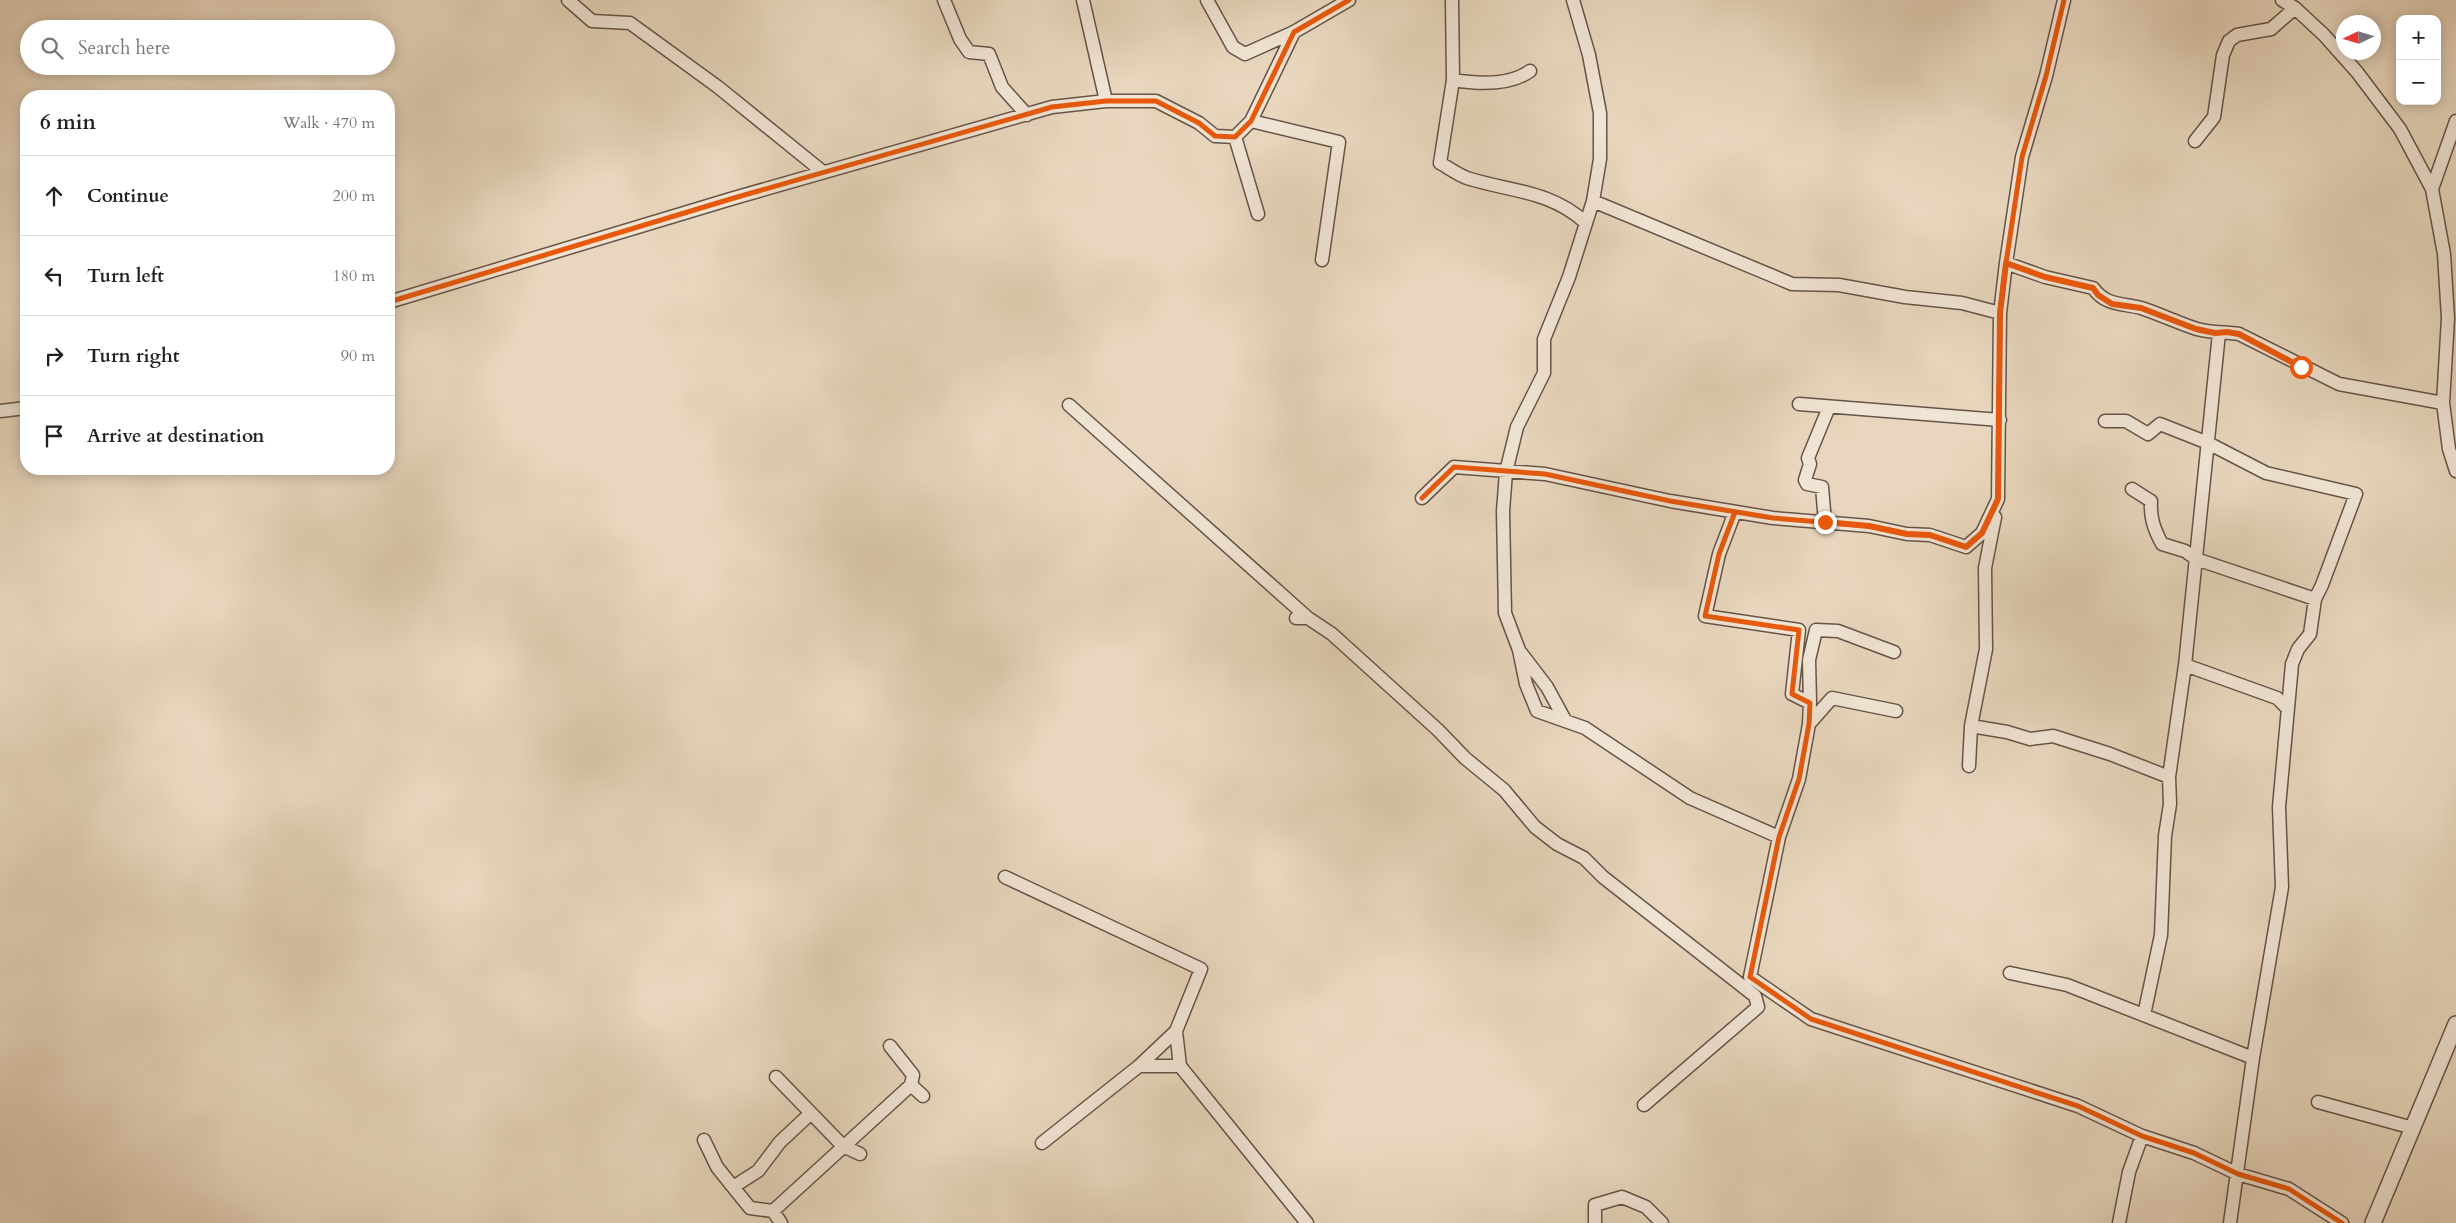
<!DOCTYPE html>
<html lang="en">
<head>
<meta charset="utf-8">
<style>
	:root { --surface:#fff; --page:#f2f2f2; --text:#202124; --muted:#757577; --line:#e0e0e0 }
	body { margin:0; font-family:Cardo,serif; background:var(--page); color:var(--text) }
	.controls { position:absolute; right:15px; top:15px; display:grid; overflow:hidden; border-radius:10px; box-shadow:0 2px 12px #0003 }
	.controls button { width:45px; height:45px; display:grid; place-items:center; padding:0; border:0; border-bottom:1px solid var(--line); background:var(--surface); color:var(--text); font:25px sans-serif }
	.compass { position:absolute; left:2336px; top:15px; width:45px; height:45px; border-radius:50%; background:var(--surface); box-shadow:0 2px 12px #0003; rotate:266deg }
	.stop { position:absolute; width:15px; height:15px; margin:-11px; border:4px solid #ea580c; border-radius:50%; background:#fff }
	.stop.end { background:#ea580c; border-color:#fff; box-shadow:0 1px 5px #0008 }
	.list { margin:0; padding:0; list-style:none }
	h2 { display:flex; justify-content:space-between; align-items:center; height:65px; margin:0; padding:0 20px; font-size:21px }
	h2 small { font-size:16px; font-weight:400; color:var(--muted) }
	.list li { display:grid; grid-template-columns:32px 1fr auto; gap:15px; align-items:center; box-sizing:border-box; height:80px; padding:0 20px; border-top:1px solid var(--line) }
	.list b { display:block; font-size:19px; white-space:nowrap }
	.list em { font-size:16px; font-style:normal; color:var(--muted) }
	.icon { flex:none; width:28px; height:28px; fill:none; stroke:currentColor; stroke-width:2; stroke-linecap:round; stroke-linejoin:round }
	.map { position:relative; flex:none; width:2456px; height:1223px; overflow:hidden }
	.search { position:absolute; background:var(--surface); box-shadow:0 2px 12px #0003; left:20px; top:20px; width:375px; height:55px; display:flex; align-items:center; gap:12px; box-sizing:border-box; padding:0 18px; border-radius:28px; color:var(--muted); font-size:19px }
	.panel { position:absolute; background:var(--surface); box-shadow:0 2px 12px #0003; left:20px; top:90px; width:375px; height:385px; border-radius:20px }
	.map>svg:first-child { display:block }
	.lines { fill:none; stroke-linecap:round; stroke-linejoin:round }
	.minor-casing { stroke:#665448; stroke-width:15 }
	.tertiary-casing { stroke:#665448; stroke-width:18 }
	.minor { stroke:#f0e5d5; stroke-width:12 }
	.tertiary { stroke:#f0e5d5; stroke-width:15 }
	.cycleway-casing { stroke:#f0e5d5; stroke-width:8 }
	.cycleway { stroke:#e8590c; stroke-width:5 }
	.route { stroke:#ea580c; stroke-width:6 }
</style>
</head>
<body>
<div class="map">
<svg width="2456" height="1223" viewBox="0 0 2456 1223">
	<rect width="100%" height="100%" fill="#e8d7be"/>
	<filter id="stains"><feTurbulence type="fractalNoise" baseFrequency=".004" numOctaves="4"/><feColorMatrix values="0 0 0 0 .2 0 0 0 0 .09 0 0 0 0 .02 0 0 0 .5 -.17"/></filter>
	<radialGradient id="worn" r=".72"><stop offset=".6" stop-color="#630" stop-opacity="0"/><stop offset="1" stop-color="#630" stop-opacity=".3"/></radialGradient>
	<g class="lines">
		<g class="minor-casing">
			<path id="minor" d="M568 0 592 21 630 23 718 87 823 172
				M944 0 960 39 969 52 989 54 1002 87 1027 115
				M1083 0 1106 101
				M1207 0 1233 47 1245 54 1294 32
				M1452 0 1453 80 1440 163C1449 168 1458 175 1467 178 1511 192 1550 190 1586 223
				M1573 0 1589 55 1600 113V159L1593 201 1569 277 1544 339V373L1517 427 1506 472 1503 511 1505 613 1519 650 1526 684 1537 711 1585 728 1690 798 1779 837
				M2282 0 2295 8 2324 35 2357 72 2400 129 2432 189 2444 254 2448 318 2443 403 2449 449 2456 471
				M1453 80C1478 84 1509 86 1530 71
				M1251 121 1339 142 1322 260
				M1235 137 1258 214
				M2195 141 2214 117 2223 55 2229 41 2237 35 2271 29 2295 8
				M2432 189 2456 121
				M1593 201 1792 284 1839 285 1905 297 1962 303 2000 313
				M2006 263 2045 277 2093 288C2106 306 2122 303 2141 308 2160 314 2178 323 2197 329 2211 333 2225 332 2239 334L2339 384 2443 403
				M389 302 734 198 1052 107 1106 101H1156L1199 123 1215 136 1235 137 1251 121 1294 32 1349 0
				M1799 404 2000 420
				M1069 405 1308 618
				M0 411 26 408
				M2105 421H2126L2148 434 2160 424 2208 443 2266 473 2356 494 2322 585 2315 599 2310 634 2298 649 2292 664 2279 807 2282 887 2253 1058 2230 1223
				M2132 489 2151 501C2150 518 2154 529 2162 544L2185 551 2196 559 2315 599
				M1422 498 1454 467 1545 474 1670 501 1773 518 1869 526 1907 534 1930 535 1966 547 1982 533 1998 499 2000 313 2006 263 2022 157 2046 76 2064 0
				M1735 512 1719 554 1705 616 1799 630 1792 694 1810 703 1809 724 1799 779 1779 837 1750 977 1811 1019 2078 1106 2142 1136 2194 1153 2238 1174 2289 1189 2342 1223
				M1825 522 1822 487 1807 484 1805 480 1810 464 1808 458 1829 407
				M1296 618H1308L1332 634 1438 730 1465 758 1504 790 1535 827 1557 844 1584 858 1603 877 1755 996 1758 1007 1644 1105
				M1521 653 1547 687 1565 720
				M2185 665 2277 698 2288 709
				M1810 703 1809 660 1816 630 1838 631 1894 652
				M1809 724 1832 698 1896 711
				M1971 726 2007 732 2030 739 2053 736 2110 754 2169 777
				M1969 766 1971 726 1986 649 1985 568 1995 517
				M1005 877 1201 969 1176 1031 1139 1066 1042 1143
				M2010 973 2067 985 2253 1058
				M2144 1015 2161 935 2165 836 2170 804 2169 777 2185 665 2219 333
				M1176 1031 1180 1066 1307 1223
				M890 1046 913 1075 911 1085
				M1139 1066H1180
				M776 1077 843 1146 860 1154
				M2318 1102 2413 1128
				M704 1140 717 1167 733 1187 758 1171 780 1142 811 1113
				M733 1187 750 1208 773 1211 781 1223
				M773 1211 911 1085 923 1096
				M1595 1223V1205L1622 1197 1646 1207 1662 1223
				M2119 1223 2129 1172 2142 1136"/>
		</g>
		<g class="tertiary-casing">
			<path id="tertiary" d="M2373 1223 2456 1024"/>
		</g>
		<use href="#minor" class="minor"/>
		<use href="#tertiary" class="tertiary"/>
		<g class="cycleway-casing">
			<path id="cycleway" d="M389 302 734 198 1052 107 1106 101H1156L1199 123 1215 136 1235 137 1251 121 1294 32 1349 0
				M1422 498 1454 467 1545 474 1670 501 1773 518 1869 526 1907 534 1930 535 1966 547 1982 533 1998 499 2000 313 2006 263 2022 157 2046 76 2064 0
				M1735 512 1719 554 1705 616 1799 630 1792 694 1810 703 1809 724 1799 779 1779 837 1750 977 1811 1019 2078 1106 2142 1136 2194 1153 2238 1174 2289 1189 2342 1223"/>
		</g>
		<use href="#cycleway" class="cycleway"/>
	</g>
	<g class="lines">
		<path class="route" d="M1825 522 1869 526 1907 534 1930 535 1966 547 1982 533 1998 499 2000 313 2006 263 2045 277 2093 288 2098 295 2112 304 2141 308 2196 329 2215 333 2227 332 2239 334 2301 367"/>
	</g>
	<rect width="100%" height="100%" filter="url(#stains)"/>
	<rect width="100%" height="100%" fill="url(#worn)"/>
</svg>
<div class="controls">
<button>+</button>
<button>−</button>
</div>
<svg class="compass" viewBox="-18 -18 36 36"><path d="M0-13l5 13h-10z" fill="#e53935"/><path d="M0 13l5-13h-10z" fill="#757577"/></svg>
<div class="stop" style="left:2301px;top:367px"></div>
<div class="stop end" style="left:1825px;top:522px"></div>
<div class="search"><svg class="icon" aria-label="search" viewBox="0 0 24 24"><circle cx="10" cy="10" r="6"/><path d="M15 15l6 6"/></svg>Search here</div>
<section class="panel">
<h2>6 min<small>Walk · 470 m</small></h2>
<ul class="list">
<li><svg class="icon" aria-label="ahead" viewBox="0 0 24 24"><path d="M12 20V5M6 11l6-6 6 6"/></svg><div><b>Continue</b></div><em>200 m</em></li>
<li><svg class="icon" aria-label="left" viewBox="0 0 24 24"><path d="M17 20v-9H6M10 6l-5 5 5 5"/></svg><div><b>Turn left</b></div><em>180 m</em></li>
<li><svg class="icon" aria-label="right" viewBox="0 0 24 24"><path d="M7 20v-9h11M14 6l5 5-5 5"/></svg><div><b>Turn right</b></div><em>90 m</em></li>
<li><svg class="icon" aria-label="arrive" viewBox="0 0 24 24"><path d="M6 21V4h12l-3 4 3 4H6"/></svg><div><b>Arrive at destination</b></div></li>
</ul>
</section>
</div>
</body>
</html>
